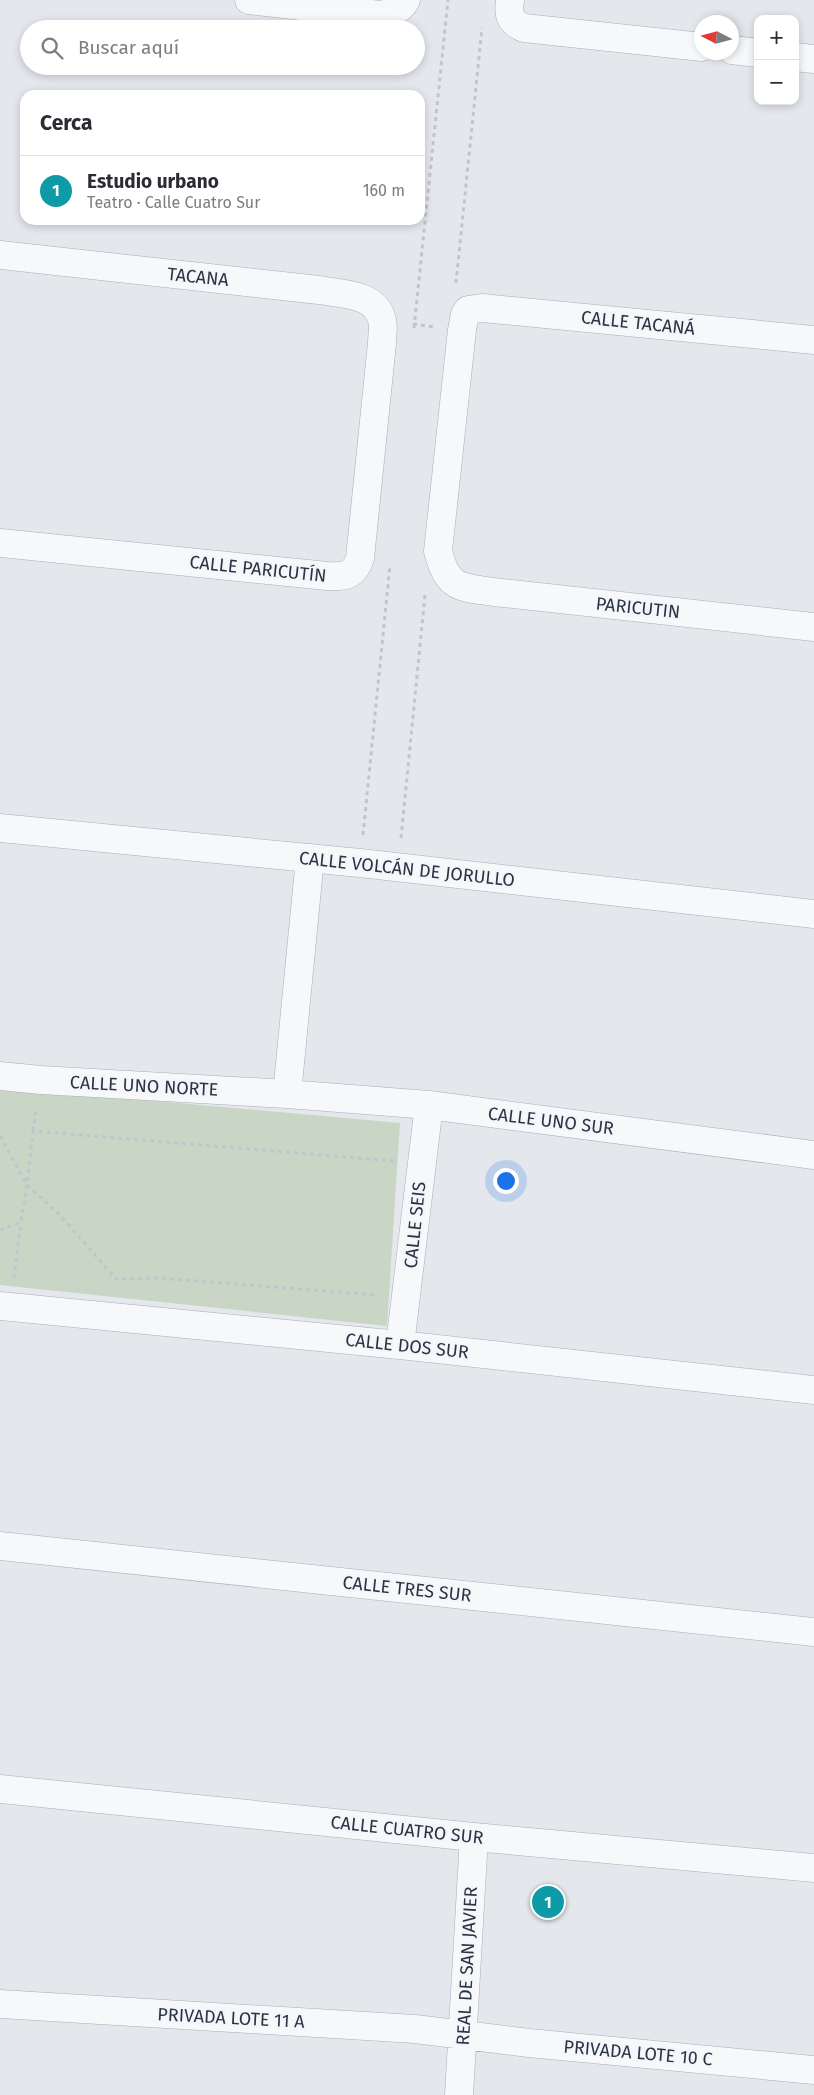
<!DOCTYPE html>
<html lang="es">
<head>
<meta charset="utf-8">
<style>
	:root { --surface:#fff; --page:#f7f7f7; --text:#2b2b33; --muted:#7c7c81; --line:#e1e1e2; --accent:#d1495b }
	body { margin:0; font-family:"Fira Sans",sans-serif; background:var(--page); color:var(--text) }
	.controls { position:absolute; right:15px; top:15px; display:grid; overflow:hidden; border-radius:10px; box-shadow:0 2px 8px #0003 }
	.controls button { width:45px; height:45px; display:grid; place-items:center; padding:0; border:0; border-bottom:1px solid var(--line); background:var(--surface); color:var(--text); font:25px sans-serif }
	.compass { position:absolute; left:694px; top:15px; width:45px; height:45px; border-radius:50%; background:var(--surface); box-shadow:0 2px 8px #0003; rotate:276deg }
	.you { position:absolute; left:505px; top:1180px; width:18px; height:18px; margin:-12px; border:4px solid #fff; border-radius:50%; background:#1a73e8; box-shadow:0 0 0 8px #1a73e833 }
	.badge { display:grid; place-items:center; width:32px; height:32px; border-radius:50%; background:var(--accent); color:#fff; font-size:16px; font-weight:700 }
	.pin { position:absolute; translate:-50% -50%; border:2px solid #fff; box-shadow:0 1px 5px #0006 }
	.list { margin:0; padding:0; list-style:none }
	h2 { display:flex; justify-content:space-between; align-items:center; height:65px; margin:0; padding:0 20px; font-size:21px }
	h2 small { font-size:16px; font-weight:400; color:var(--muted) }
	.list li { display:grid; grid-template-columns:32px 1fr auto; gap:15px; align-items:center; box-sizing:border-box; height:70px; padding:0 20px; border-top:1px solid var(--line) }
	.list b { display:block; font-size:19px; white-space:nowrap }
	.list p { margin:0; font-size:16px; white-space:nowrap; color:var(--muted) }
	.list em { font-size:16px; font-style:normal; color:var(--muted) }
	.icon { flex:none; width:28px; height:28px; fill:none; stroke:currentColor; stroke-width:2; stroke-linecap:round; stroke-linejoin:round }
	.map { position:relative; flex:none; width:814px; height:2095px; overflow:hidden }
	.search { position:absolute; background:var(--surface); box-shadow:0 2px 8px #0003; left:20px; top:20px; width:405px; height:55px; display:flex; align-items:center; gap:12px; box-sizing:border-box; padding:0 18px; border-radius:28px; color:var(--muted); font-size:19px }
	.panel { position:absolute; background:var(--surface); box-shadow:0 2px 8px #0003; left:20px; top:90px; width:405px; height:135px; border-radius:15px }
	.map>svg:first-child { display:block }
	.green { fill:#c9d6c5 }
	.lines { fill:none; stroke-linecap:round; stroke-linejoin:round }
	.street-casing { stroke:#a9aeb7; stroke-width:29 }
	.path { stroke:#c2c5cb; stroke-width:3; stroke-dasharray:4 4; stroke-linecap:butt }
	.street { stroke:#f7f8fa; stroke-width:28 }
	.labels { text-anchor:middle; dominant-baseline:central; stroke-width:5; stroke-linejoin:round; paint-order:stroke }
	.street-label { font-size:18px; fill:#2b3445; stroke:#f4f6f9 }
</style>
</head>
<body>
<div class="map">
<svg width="814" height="2095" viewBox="0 0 814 2095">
	<rect width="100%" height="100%" fill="#e4e7ec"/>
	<path class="green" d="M0 1087 400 1123 387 1326 0 1285Z"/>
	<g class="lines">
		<g class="street-casing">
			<path id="street" d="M249 0 380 15C391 13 401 10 406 0
				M510 0C508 14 509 22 524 28L702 47
				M732 50 758 53
				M795 57 814 59
				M0 255 319 290C341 294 376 293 382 320 384 327 382 336 382 343L360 558C354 576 345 577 327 576L0 543
				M814 340 482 308 468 310 465 314 462 330 438 551C447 589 460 587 494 592L814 627
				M0 828 360 863 814 914
				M0 1076 41 1080 287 1094 429 1105 814 1155
				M287 1094 310 858
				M0 1306 400 1345 814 1390
				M400 1345 429 1105
				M0 1546 814 1632
				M0 1789 474 1837 814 1868
				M0 2004 415 2029 529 2043 814 2070
				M459 2095 474 1837"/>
		</g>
		<path class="path" d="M456 283 482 28
			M413 324 434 327
			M414 328 448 0
			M363 835 390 565
			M401 838 425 595
			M33 1131 36 1110
			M0 1136 27 1185 60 1215 116 1279 159 1278 376 1295
			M0 1230 21 1222 27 1185 33 1131 394 1161
			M14 1278 21 1222"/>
		<use href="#street" class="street"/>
	</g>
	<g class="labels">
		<g class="street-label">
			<text transform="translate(198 277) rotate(6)">TACANA</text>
			<text transform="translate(638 323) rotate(6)">CALLE TACANÁ</text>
			<text transform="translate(258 569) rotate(6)">CALLE PARICUTÍN</text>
			<text transform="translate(638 608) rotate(6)">PARICUTIN</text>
			<text transform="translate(407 869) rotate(6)">CALLE VOLCÁN DE JORULLO</text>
			<text transform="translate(144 1086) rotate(3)">CALLE UNO NORTE</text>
			<text transform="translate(551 1121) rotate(7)">CALLE UNO SUR</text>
			<text transform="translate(415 1225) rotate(-84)">CALLE SEIS</text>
			<text transform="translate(407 1346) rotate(6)">CALLE DOS SUR</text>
			<text transform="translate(407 1589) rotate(6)">CALLE TRES SUR</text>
			<text transform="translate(407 1830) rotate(6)">CALLE CUATRO SUR</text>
			<text transform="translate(467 1966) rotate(-87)">REAL DE SAN JAVIER</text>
			<text transform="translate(231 2018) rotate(3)">PRIVADA LOTE 11 A</text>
			<text transform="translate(638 2053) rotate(5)">PRIVADA LOTE 10 C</text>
		</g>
	</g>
</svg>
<div class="controls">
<button>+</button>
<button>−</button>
</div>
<svg class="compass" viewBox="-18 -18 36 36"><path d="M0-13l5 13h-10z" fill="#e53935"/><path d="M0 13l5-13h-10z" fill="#7c7c81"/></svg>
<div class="you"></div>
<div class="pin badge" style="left:548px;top:1902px;background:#0f9aa8">1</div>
<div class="search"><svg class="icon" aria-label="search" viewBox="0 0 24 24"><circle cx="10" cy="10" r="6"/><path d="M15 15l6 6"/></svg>Buscar aquí</div>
<section class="panel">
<h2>Cerca<small></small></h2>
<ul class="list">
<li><span class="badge" style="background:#0f9aa8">1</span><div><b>Estudio urbano</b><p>Teatro · Calle Cuatro Sur</p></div><em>160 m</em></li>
</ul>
</section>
</div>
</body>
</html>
